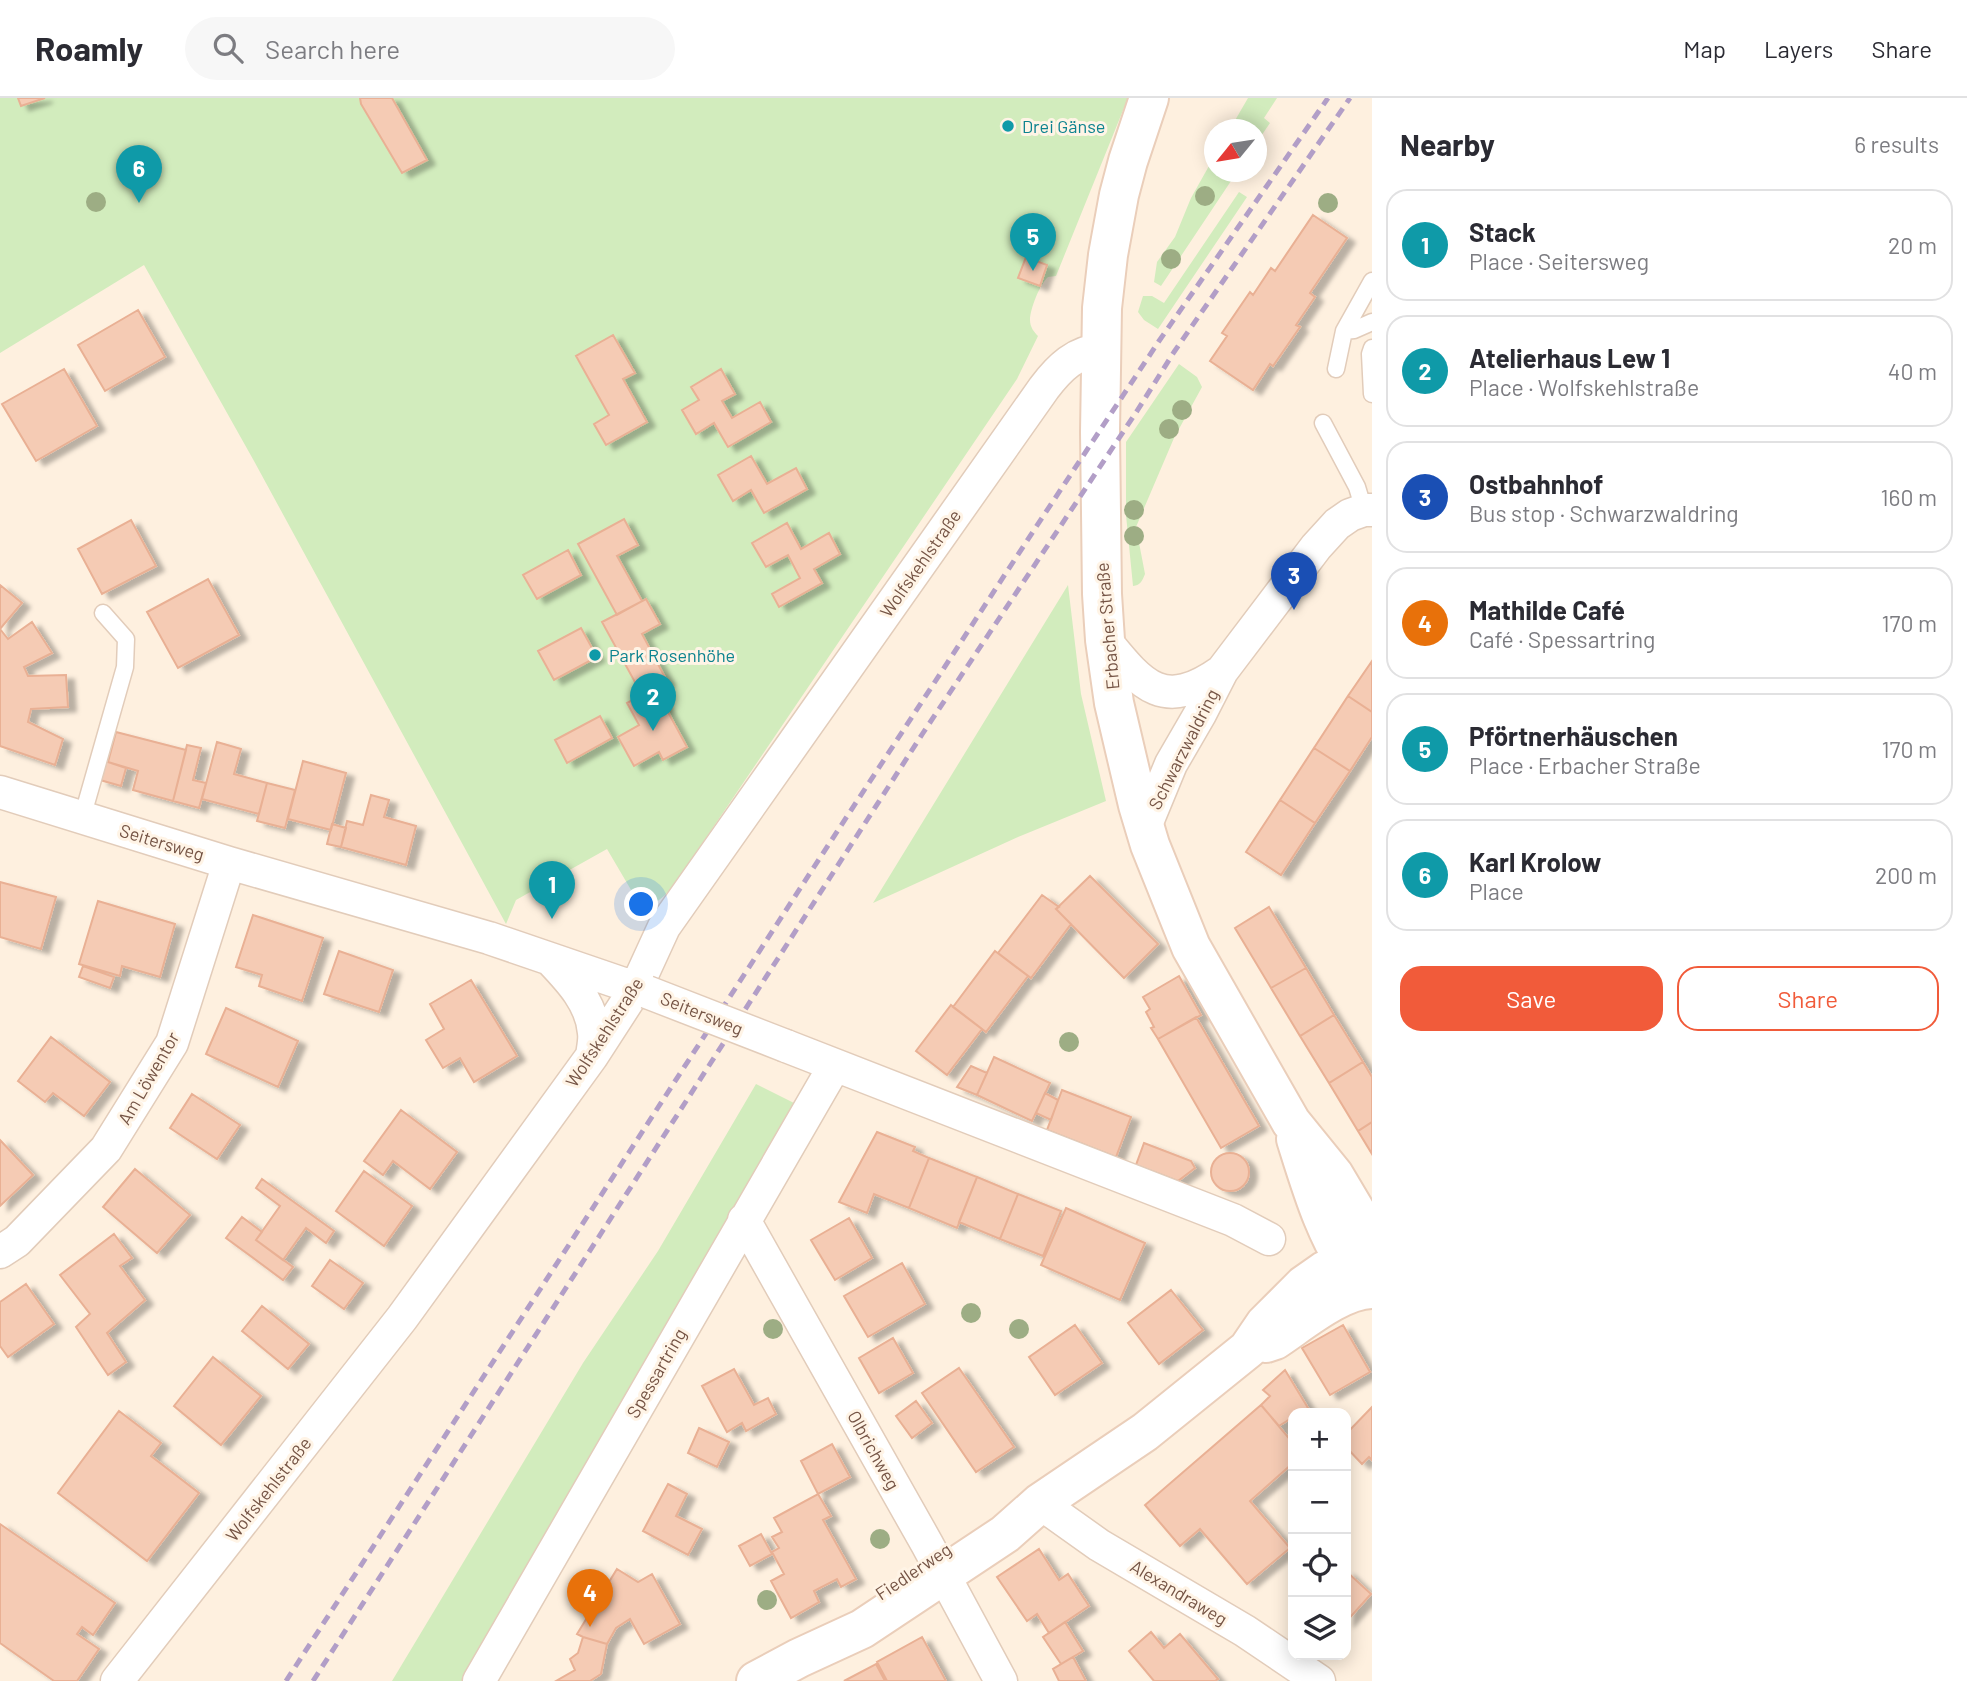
<!DOCTYPE html>
<html lang="en">
<head>
<meta charset="utf-8">
<style>
	:root { --surface:#fff; --page:#f7f7f7; --text:#2b2b33; --muted:#7c7c81; --line:#e1e1e2; --accent:#f15b3a }
	body { margin:0; font-family:Barlow,sans-serif; background:var(--page); color:var(--text) }
	.controls { position:absolute; right:21px; bottom:21px; display:grid; overflow:hidden; border-radius:14px; box-shadow:0 4px 18px #0003 }
	.controls button { width:63px; height:63px; display:grid; place-items:center; padding:0; border:0; border-bottom:2px solid var(--line); background:var(--surface); color:var(--text); font:35px sans-serif }
	.compass { position:absolute; left:1204px; top:21px; width:63px; height:63px; border-radius:50%; background:var(--surface); box-shadow:0 4px 18px #0003; rotate:240deg }
	.you { position:absolute; left:642px; top:807px; width:24px; height:24px; margin:-18px; border:5px solid #fff; border-radius:50%; background:#1a73e8; box-shadow:0 0 0 10px #1a73e833 }
	.badge { display:grid; place-items:center; width:46px; height:46px; border-radius:50%; background:var(--accent); color:#fff; font-size:23px; font-weight:700 }
	.pin { position:absolute; translate:-50% -58px; filter:drop-shadow(0 2px 4px #0008) }
	.pin::after { content:''; position:absolute; top:37px; width:24px; height:21px; background:inherit; clip-path:polygon(0 0,100% 0,50% 100%) }
	.list { margin:0; padding:0; list-style:none }
	h2 { display:flex; justify-content:space-between; align-items:center; height:91px; margin:0; padding:0 28px; font-size:30px }
	h2 small { font-size:23px; font-weight:400; color:var(--muted) }
	.list li { display:grid; grid-template-columns:46px 1fr auto; gap:21px; align-items:center; box-sizing:border-box; height:112px; margin:0 14px 14px; padding:0 14px; border:2px solid var(--line); border-radius:21px }
	.list b { display:block; font-size:26px; white-space:nowrap }
	.list p { margin:0; font-size:23px; white-space:nowrap; color:var(--muted) }
	.list em { font-size:23px; font-style:normal; color:var(--muted) }
	.actions { display:flex; gap:14px; padding:21px 28px }
	.actions a { flex:1; padding:16px 0; border:2px solid var(--accent); border-radius:21px; text-align:center; font-size:24px; color:var(--accent) }
	.actions .main { background:var(--accent); color:#fff }
	.icon { flex:none; width:38px; height:38px; fill:none; stroke:currentColor; stroke-width:2; stroke-linecap:round; stroke-linejoin:round }
	.map { position:relative; flex:none; width:1372px; height:1583px; overflow:hidden }
	header { display:flex; align-items:center; gap:42px; box-sizing:border-box; height:98px; padding:0 35px; background:var(--surface); border-bottom:2px solid var(--line) }
	header strong { font-size:33px }
	nav { display:flex; gap:38px; margin-inline-start:auto; font-size:24px }
	.search { width:490px; height:63px; background:var(--page); display:flex; align-items:center; gap:18px; box-sizing:border-box; padding:0 24px; border-radius:38px; color:var(--muted); font-size:26px }
	main { display:flex }
	aside { flex:1; background:var(--surface) }
	.map>svg:first-child { display:block }
	.green { fill:#d2ecbd }
	.building { fill:#f5cbb4; stroke:#e9b094; stroke-width:2; filter:url(#shadow) }
	.lines { fill:none; stroke-linecap:round; stroke-linejoin:round }
	.lane-casing { stroke:#e2ccba; stroke-width:19 }
	.street-casing { stroke:#e2ccba; stroke-width:35 }
	.secondary-casing { stroke:#eaceba; stroke-width:42 }
	.lane { stroke:#fff; stroke-width:16 }
	.street { stroke:#fff; stroke-width:32 }
	.secondary { stroke:#fff; stroke-width:38 }
	.rail { stroke:#b29ec7; stroke-width:5; stroke-dasharray:10 7; stroke-linecap:butt }
	.street-bridge-casing { stroke:#e2ccba; stroke-width:35; stroke-linecap:butt }
	.street-bridge { stroke:#fff; stroke-width:32 }
	.tree { fill:#9dad84 }
	.culture-dot { fill:#0f9aa8; stroke:#fff4e6; stroke-width:2.5 }
	.labels { text-anchor:middle; dominant-baseline:central; stroke-width:6; stroke-linejoin:round; paint-order:stroke }
	.culture-label { font-size:18px; fill:#0d838f; stroke:#fff4e6; text-anchor:start }
	.street-label { font-size:18px; fill:#755445; stroke:#fff4e6 }
</style>
</head>
<body>
<header>
<strong>Roamly</strong>
<div class="search"><svg class="icon" aria-label="search" viewBox="0 0 24 24"><circle cx="10" cy="10" r="6"/><path d="M15 15l6 6"/></svg>Search here</div>
<nav><a>Map</a><a>Layers</a><a>Share</a></nav>
</header>
<main>
<div class="map">
<svg width="1372" height="1583" viewBox="0 0 1372 1583">
	<defs>
		<filter id="shadow"><feDropShadow dx="8" dy="4.5" stdDeviation="2" flood-color="#0004"/></filter>
	</defs>
	<rect width="100%" height="100%" fill="#fef0df"/>
	<path class="green" d="M0 0H1128L1056 178 1048 179C1040 186 1030 211 1030 222 1030 229 1034 234 1038 238L1017 281 674 787 664 798 644 814 607 751 516 802 506 826 254 363 144 167 0 255Z
		M1248 0H1277L1264 20 1270 25 1257 44 1256 32 1230 31Z
		M1214 59V74H1237L1161 188 1154 184 1157 164 1175 139 1191 100Z
		M1239 94 1247 99 1158 231 1144 222 1138 214 1143 198H1152L1164 205Z
		M1179 266 1197 279 1202 289 1174 340 1136 429 1145 476C1142 483 1141 487 1133 488L1126 417V344Z
		M1068 487 1081 596 1106 703 1018 739 873 805Z
		M756 986 808 1012 479 1583H392L583 1265 658 1153Z"/>
	<path class="building" d="M18 0H45L21 8Z
		M360 0H392L427 62 402 75 361 6Z
		M1313 117 1347 140 1310 195 1315 199 1296 227 1300 229 1273 268 1270 266 1253 292 1210 263 1227 238 1222 235 1250 194 1253 197 1271 170 1275 173Z
		M1026 159 1047 167 1040 188 1018 180Z
		M138 212 165 259 105 293 78 247Z
		M613 237 635 275 623 281 647 324 606 347 594 326 609 317 576 258Z
		M64 271 97 328 36 363 2 306Z
		M721 271 735 296 722 303 732 320 760 304 771 324 728 349 714 325 696 336 682 312 699 302 691 289Z
		M751 358 767 386 796 370 807 391 764 415 751 392 733 403 718 377Z
		M624 421 638 447 617 458 642 503 617 517 578 446Z
		M131 422 156 468 102 496 78 451Z
		M787 425 801 451 829 435 840 456 814 471 822 485 779 509 772 496 800 480 788 457 766 469 752 445Z
		M568 452 581 477 537 501 523 477Z
		M208 481 239 537 178 570 147 514Z
		M0 487 22 505 0 531Z
		M646 501 660 526 642 536 667 583 642 597 602 524Z
		M32 524 52 555 24 569 28 578 66 577 68 609 31 611 28 624 63 641 55 667 0 648V531L8 541Z
		M581 530 597 559 554 582 538 553Z
		M1372 563V614L1348 598Z
		M655 590 687 649 663 662 659 654 634 668 618 639 639 627 627 605Z
		M1348 598 1372 614V639L1350 673 1314 650Z
		M600 618 612 640 567 665 555 642Z
		M116 634 186 652 173 703 133 692 138 673 108 664Z
		M217 644 241 651 234 676 267 685 259 716 202 701Z
		M187 647 201 650 193 682 206 685 199 710 173 703Z
		M1314 650 1350 673 1315 725 1280 702Z
		M105 663 126 670 121 688 100 682Z
		M303 663 346 675 331 732 288 721Z
		M267 685 295 692 285 730 257 723Z
		M371 697 389 702 384 719 416 728 406 767 341 749 347 723 363 727Z
		M1280 702 1315 725 1281 777 1246 754Z
		M332 726 346 730 341 749 327 746Z
		M1090 778 1158 846 1124 880 1056 811Z
		M0 784 56 799 41 851 0 839Z
		M1042 797 1059 809 1056 811 1071 826 1031 880 998 855Z
		M98 803 175 826 160 879 122 868 120 878 79 866Z
		M1269 809 1306 870 1271 890 1235 830Z
		M253 817 323 840 302 903 259 888 262 877 236 869Z
		M339 853 393 872 379 914 324 896Z
		M995 853 1028 878 986 934 953 909Z
		M83 868 114 879 110 890 79 879Z
		M1306 870 1334 917 1300 938 1271 890Z
		M1179 878 1201 917 1158 941 1151 930 1154 929 1146 914 1150 911 1143 899Z
		M471 882 517 958 474 984 460 960 443 970 426 942 444 931 430 906Z
		M951 907 982 931 947 977 916 953Z
		M226 910 298 943 278 989 206 956Z
		M1334 917 1363 964 1329 985 1300 938Z
		M1196 919 1259 1028 1221 1050 1158 941Z
		M51 939 110 984 84 1018 53 995 45 1004 18 983Z
		M994 959 1050 985 1032 1023 977 997Z
		M1363 964 1372 979V1024L1358 1033 1329 985Z
		M971 968 987 975 977 997 957 989Z
		M1062 992 1131 1019 1116 1059 1047 1032Z
		M1045 995 1058 1002 1051 1022 1036 1015Z
		M192 996 240 1027 217 1061 170 1030Z
		M401 1012 457 1054 430 1091 393 1063 383 1077 364 1063Z
		M1372 1024V1056L1358 1033Z
		M877 1034 915 1049 913 1053 929 1060 909 1110 874 1096 867 1115 839 1104Z
		M0 1042 33 1077 0 1108Z
		M1144 1045 1191 1063 1195 1070 1178 1083 1136 1067Z
		M1211 1074a19 19 0 1 1 38 0a19 19 0 1 1-38 0Z
		M929 1060 977 1079 957 1130 909 1110Z
		M135 1071 190 1117 157 1155 103 1109Z
		M364 1073 412 1108 384 1148 336 1113Z
		M977 1079 1018 1096 1000 1141 959 1124Z
		M262 1081 334 1133 326 1145 306 1130 283 1162 256 1142 280 1108 256 1090Z
		M1018 1096 1061 1113 1043 1158 1000 1141Z
		M1066 1110 1145 1145 1120 1202 1041 1167Z
		M242 1119 262 1134 256 1142 293 1169 283 1182 226 1140Z
		M849 1120 872 1160 835 1182 811 1142Z
		M114 1136 132 1160 120 1168 145 1202 107 1235 126 1264 108 1277 76 1229 90 1216 60 1177Z
		M330 1162 363 1185 344 1211 312 1188Z
		M902 1165 925 1206 868 1239 844 1198Z
		M26 1186 54 1226 8 1259 0 1248V1204Z
		M1171 1192 1203 1232 1159 1266 1128 1225Z
		M262 1208 309 1246 288 1271 242 1233Z
		M1075 1227 1102 1265 1055 1297 1029 1259Z
		M1343 1227 1370 1274 1330 1297 1302 1250Z
		M893 1240 913 1275 879 1295 859 1260Z
		M213 1259 261 1298 221 1347 174 1308Z
		M959 1270 1014 1349 976 1374 922 1295Z
		M734 1271 754 1307 768 1300 776 1316 746 1333 742 1325 727 1334 702 1288Z
		M1285 1272 1308 1310 1300 1315H1293V1319L1279 1328 1261 1307 1270 1298 1263 1292Z
		M916 1303 932 1325 912 1340 896 1318Z
		M1261 1307 1293 1345V1365L1250 1403 1290 1450 1247 1486 1200 1431 1180 1448 1145 1407Z
		M1372 1309V1362L1369 1359 1362 1366 1346 1349V1336Z
		M119 1313 161 1345 151 1358 199 1395 147 1463 58 1395Z
		M699 1330 729 1344 717 1369 688 1355Z
		M832 1346 850 1379 818 1396 801 1363Z
		M668 1386 687 1396 676 1418 702 1431 688 1457 643 1433Z
		M818 1396 831 1418 823 1422 856 1481 841 1489 837 1481 814 1493 819 1504 791 1520 771 1483 784 1476 772 1454 779 1450 772 1439 782 1434 774 1420Z
		M0 1426 115 1505 93 1537 82 1529 77 1536 99 1551 77 1583H54L0 1545Z
		M761 1436 772 1456 750 1468 739 1448Z
		M1039 1451 1059 1482 1068 1476 1089 1508 1049 1535 1037 1516 1027 1523 997 1479Z
		M617 1471 638 1484 652 1476 680 1526 644 1546 630 1521 616 1530 607 1546 583 1539 577 1536Z
		M1346 1473 1371 1496 1346 1524Z
		M1065 1524 1083 1553 1061 1566 1043 1539Z
		M1151 1534 1164 1550 1180 1536 1218 1581 1215 1583H1154L1129 1553Z
		M583 1539 607 1546 601 1576 590 1583H556L575 1572 570 1561 578 1555Z
		M922 1539 946 1583H887L877 1564Z
		M1073 1559 1086 1583H1059L1053 1571Z
		M876 1566 885 1583H844Z"/>
	<g class="lines">
		<g class="lane-casing">
			<path id="lane" d="M1344 233 1354 232 1372 224
				M1372 250 1370 256 1372 296
				M1336 271 1344 233 1372 183
				M1323 325 1357 389 1364 412
				M82 720 125 569 126 541 103 515"/>
		</g>
		<g class="street-casing">
			<path id="street" d="M1105 542C1143 589 1164 614 1222 573
				M0 694 229 765 489 840 647 894
				M1145 729 1171 666 1200 616 1222 573 1316 449 1337 426 1350 417 1364 412H1372
				M551 862C570 882 592 905 594 935 595 942 593 950 592 958
				M786 948 1233 1122 1269 1141
				M744 1122 927 1446 1001 1583
				M0 1154 17 1143 106 1051 172 945 229 765
				M1040 1405 1099 1447 1245 1533 1319 1583
				M117 1583 402 1220 592 958 636 890 664 829 1044 290C1059 270 1076 253 1102 252
				M479 1583 835 967"/>
		</g>
		<g class="secondary-casing">
			<path id="secondary" d="M1149 0 1128 63 1119 97 1108 157 1102 210 1100 334 1102 496 1105 542 1114 605 1138 707 1150 747 1191 849 1291 1024 1334 1077 1362 1124 1368 1140 1371 1158 1364 1191
				M1296 1041C1312 1092 1326 1141 1358 1184
				M1266 1245 1275 1242C1301 1225 1341 1191 1372 1191
				M756 1583 799 1560 862 1531 1005 1436 1040 1405 1145 1334 1248 1251 1265 1226 1304 1187 1324 1173 1343 1164 1372 1158"/>
		</g>
		<use href="#lane" class="lane"/>
		<use href="#street" class="street"/>
		<use href="#secondary" class="secondary"/>
		<path class="rail" d="M286 1583 814 769 1036 429 1159 243 1328 0
			M313 1583 923 635 1137 313 1174 254 1350 0"/>
		<g class="street-bridge-casing">
			<path id="street-bridge" d="M647 894 786 948"/>
		</g>
		<use href="#street-bridge" class="street-bridge"/>
	</g>
	<g class="tree">
		<circle cx="1205" cy="98" r="10"/>
		<circle cx="96" cy="104" r="10"/>
		<circle cx="1328" cy="105" r="10"/>
		<circle cx="1171" cy="161" r="10"/>
		<circle cx="1182" cy="312" r="10"/>
		<circle cx="1169" cy="331" r="10"/>
		<circle cx="1134" cy="412" r="10"/>
		<circle cx="1134" cy="438" r="10"/>
		<circle cx="1069" cy="944" r="10"/>
		<circle cx="971" cy="1215" r="10"/>
		<circle cx="773" cy="1231" r="10"/>
		<circle cx="1019" cy="1231" r="10"/>
		<circle cx="880" cy="1441" r="10"/>
		<circle cx="767" cy="1502" r="10"/>
	</g>
	<g class="culture-dot">
		<circle cx="1008" cy="28" r="7"/>
		<circle cx="595" cy="557" r="7"/>
	</g>
	<g class="labels">
		<g class="culture-label">
			<text x="1022" y="28">Drei Gänse</text>
			<text x="609" y="557">Park Rosenhöhe</text>
		</g>
		<g class="street-label">
			<text transform="translate(920 465) rotate(-55)">Wolfskehlstraße</text>
			<text transform="translate(1107 528) rotate(-95)">Erbacher Straße</text>
			<text transform="translate(1183 651) rotate(-63)">Schwarzwaldring</text>
			<text transform="translate(162 744) rotate(17)">Seitersweg</text>
			<text transform="translate(702 915) rotate(22)">Seitersweg</text>
			<text transform="translate(604 934) rotate(-57)">Wolfskehlstraße</text>
			<text transform="translate(148 980) rotate(-60)">Am Löwentor</text>
			<text transform="translate(656 1275) rotate(-60)">Spessartring</text>
			<text transform="translate(874 1352) rotate(61)">Olbrichweg</text>
			<text transform="translate(268 1391) rotate(-52)">Wolfskehlstraße</text>
			<text transform="translate(913 1473) rotate(-34)">Fiedlerweg</text>
			<text transform="translate(1179 1494) rotate(31)">Alexandraweg</text>
		</g>
	</g>
</svg>
<div class="controls">
<button>+</button>
<button>−</button>
<button><svg class="icon" aria-label="locate" viewBox="0 0 24 24"><circle cx="12" cy="12" r="6"/><path d="M12 2v4M12 18v4M2 12h4M18 12h4"/></svg></button>
<button><svg class="icon" aria-label="layers" viewBox="0 0 24 24"><path d="M12 4l9 5-9 5-9-5zM3 14l9 5 9-5"/></svg></button>
</div>
<svg class="compass" viewBox="-18 -18 36 36"><path d="M0-13l5 13h-10z" fill="#e53935"/><path d="M0 13l5-13h-10z" fill="#7c7c81"/></svg>
<div class="you"></div>
<div class="pin badge" style="left:552px;top:821px;background:#0f9aa8">1</div>
<div class="pin badge" style="left:653px;top:633px;background:#0f9aa8">2</div>
<div class="pin badge" style="left:1294px;top:512px;background:#1a4fb4">3</div>
<div class="pin badge" style="left:590px;top:1529px;background:#e8710a">4</div>
<div class="pin badge" style="left:1033px;top:173px;background:#0f9aa8">5</div>
<div class="pin badge" style="left:139px;top:105px;background:#0f9aa8">6</div>
</div>
<aside>
<h2>Nearby<small>6 results</small></h2>
<ul class="list">
<li><span class="badge" style="background:#0f9aa8">1</span><div><b>Stack</b><p>Place · Seitersweg</p></div><em>20 m</em></li>
<li><span class="badge" style="background:#0f9aa8">2</span><div><b>Atelierhaus Lew 1</b><p>Place · Wolfskehlstraße</p></div><em>40 m</em></li>
<li><span class="badge" style="background:#1a4fb4">3</span><div><b>Ostbahnhof</b><p>Bus stop · Schwarzwaldring</p></div><em>160 m</em></li>
<li><span class="badge" style="background:#e8710a">4</span><div><b>Mathilde Café</b><p>Café · Spessartring</p></div><em>170 m</em></li>
<li><span class="badge" style="background:#0f9aa8">5</span><div><b>Pförtnerhäuschen</b><p>Place · Erbacher Straße</p></div><em>170 m</em></li>
<li><span class="badge" style="background:#0f9aa8">6</span><div><b>Karl Krolow</b><p>Place</p></div><em>200 m</em></li>
</ul>
<div class="actions"><a class="main">Save</a><a>Share</a></div>
</aside>
</main>
</body>
</html>
